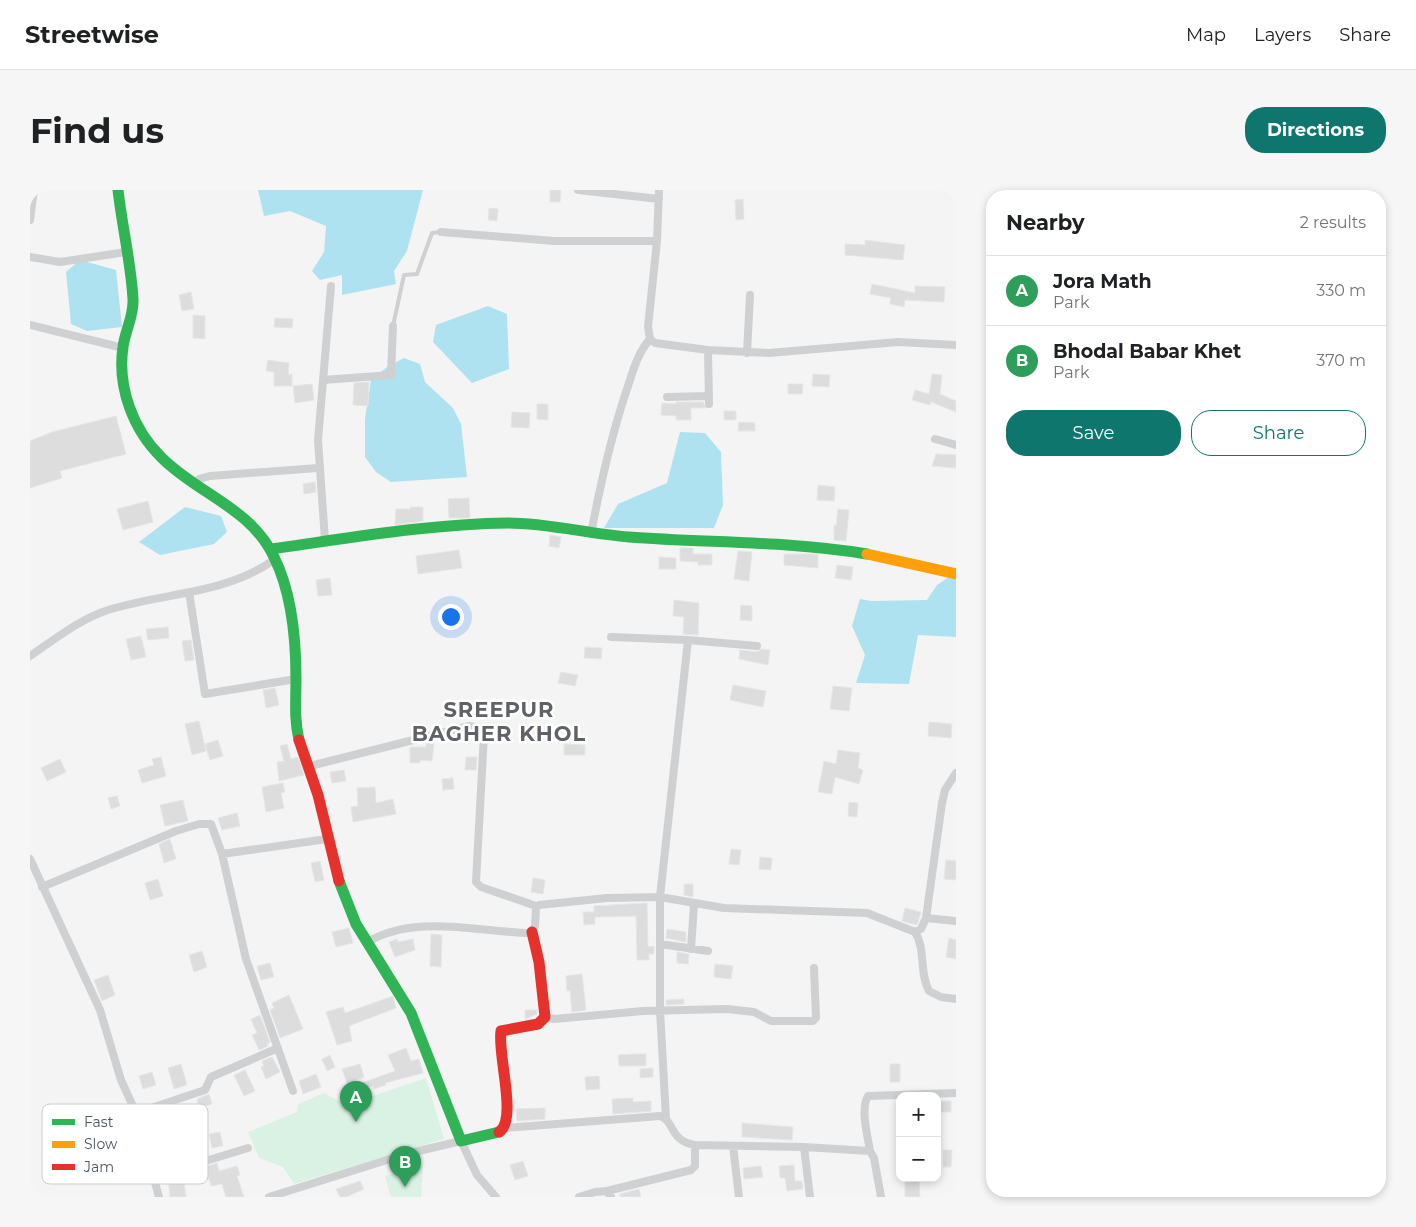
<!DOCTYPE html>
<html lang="en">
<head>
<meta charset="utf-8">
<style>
	:root { --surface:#fff; --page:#f6f6f6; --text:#202124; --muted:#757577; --line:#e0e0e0; --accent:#0f766e }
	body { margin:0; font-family:Montserrat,sans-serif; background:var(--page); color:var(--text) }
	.controls { position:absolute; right:15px; bottom:15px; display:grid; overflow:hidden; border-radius:10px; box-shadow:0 2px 8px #0003 }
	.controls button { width:45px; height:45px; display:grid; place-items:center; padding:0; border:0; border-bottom:1px solid var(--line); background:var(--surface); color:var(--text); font:25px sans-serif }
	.you { position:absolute; left:420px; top:426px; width:18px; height:18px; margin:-12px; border:4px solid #fff; border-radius:50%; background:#1a73e8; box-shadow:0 0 0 8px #1a73e833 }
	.badge { display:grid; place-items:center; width:32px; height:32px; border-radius:50%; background:var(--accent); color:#fff; font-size:16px; font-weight:700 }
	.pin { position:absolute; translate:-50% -41px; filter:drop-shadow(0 1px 2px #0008) }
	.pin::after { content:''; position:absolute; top:26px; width:18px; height:15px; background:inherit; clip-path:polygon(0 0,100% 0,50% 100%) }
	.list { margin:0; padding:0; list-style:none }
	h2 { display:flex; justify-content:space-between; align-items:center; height:65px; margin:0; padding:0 20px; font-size:21px }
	h2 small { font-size:16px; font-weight:400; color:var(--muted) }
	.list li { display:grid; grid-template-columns:32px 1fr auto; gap:15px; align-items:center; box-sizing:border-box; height:70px; padding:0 20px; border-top:1px solid var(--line) }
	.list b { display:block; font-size:19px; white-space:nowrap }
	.list p { margin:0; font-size:16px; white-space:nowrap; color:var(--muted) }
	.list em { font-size:16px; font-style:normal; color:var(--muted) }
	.actions { display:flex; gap:10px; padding:15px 20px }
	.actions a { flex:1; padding:11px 0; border:1px solid var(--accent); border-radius:20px; text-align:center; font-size:18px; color:var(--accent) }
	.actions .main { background:var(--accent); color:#fff }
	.map { position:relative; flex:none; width:926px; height:1007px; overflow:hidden; border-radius:20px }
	header { display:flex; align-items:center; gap:30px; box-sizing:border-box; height:70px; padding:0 25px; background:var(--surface); border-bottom:1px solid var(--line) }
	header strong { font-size:24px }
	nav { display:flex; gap:28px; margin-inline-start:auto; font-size:18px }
	.intro { display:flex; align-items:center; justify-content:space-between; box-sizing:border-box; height:120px; padding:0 30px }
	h1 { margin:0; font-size:35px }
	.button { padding:12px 22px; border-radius:20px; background:var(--accent); color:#fff; font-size:18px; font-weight:700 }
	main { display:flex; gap:30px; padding:0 30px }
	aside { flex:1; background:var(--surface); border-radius:20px; box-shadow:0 2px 8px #0003 }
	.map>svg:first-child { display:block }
	.green { fill:#d9f2e3 }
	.water { fill:#aee2f0 }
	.building { fill:#ddddde; stroke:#e5e6e7 }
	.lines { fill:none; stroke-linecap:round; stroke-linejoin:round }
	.lane { stroke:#ced0d2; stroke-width:4 }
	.street { stroke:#ced0d2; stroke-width:8 }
	.fast { stroke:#30b455; stroke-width:11 }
	.slow { stroke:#ff9f0a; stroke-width:11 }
	.jam { stroke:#e5322d; stroke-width:11 }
	.labels { text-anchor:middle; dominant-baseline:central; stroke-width:5; stroke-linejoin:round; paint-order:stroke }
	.district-label { font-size:21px; font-weight:bold; letter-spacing:1px; fill:#5f6368; stroke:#fff }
	.key { fill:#fff; stroke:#c9ccd0; stroke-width:1 }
	.key-label { font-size:14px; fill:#4a5661 }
</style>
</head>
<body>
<header>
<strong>Streetwise</strong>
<nav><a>Map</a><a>Layers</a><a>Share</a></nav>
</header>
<div class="intro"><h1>Find us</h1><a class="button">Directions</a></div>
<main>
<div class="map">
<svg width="926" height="1007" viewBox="0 0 926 1007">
	<rect width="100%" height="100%" fill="#f4f4f4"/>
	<path class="green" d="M396 888 414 949 264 994 253 977 229 968 218 942 267 922 268 914 294 903 316 915Z
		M393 976 391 1007H361L355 986Z"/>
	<path class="water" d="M228 0H393L377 61 364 81 366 94 312 105V85L290 90 282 81 294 62 296 36 260 21 234 26Z
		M50 70 86 80 92 137 57 141 41 134 36 82Z
		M458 116 477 124 479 179 442 193 403 152 406 135Z
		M374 168 390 174 395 192 423 218 431 234 437 287 361 292 346 282 335 267V229L341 190 357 177Z
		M650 242 675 243 691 262 693 315 684 338H574L588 314 637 293Z
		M155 317 191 326 197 342 184 354 130 365 109 352Z
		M919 387 926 389V447L888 445 879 494 826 493 835 465 822 436 830 409 841 411 897 410 907 395Z"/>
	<path class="building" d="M520 0H531L530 12H520Z
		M713 9 714 29 706 30 705 10Z
		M459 18 468 19 467 31 458 30Z
		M835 50 875 55 873 70 815 65V54L835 55Z
		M842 94 885 103V96L915 97 914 112 875 110 874 117 860 114 861 108 840 104Z
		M161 102 164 119 152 121 149 105Z
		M163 125 175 126V149L163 148Z
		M245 128 263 129 262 138 244 137Z
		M238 170 259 173 258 185 262 184V196H244V182L236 181Z
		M783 184 800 185 799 197 782 196Z
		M902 184 912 185 910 204 926 211V222L901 212 900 215 882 210 885 200 899 204Z
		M339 192 338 216 323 215 324 193Z
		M282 194 284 210 265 213 263 196Z
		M758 194H773L772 204H758Z
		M646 212H673L676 218H661V230H646V226L631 225 632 213 646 214Z
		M507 214H518V230L507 229Z
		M694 221H706V230H694Z
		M482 222 500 223 499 238 481 237Z
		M86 226 96 264 30 281 32 288 0 298V251L22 242Z
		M709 232 725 233V241H708Z
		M906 264 926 265V278L902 276Z
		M285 292 286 302 274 304 273 294Z
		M788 295 805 297 804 311 787 310Z
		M439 308 440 328H419L418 309Z
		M118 311 123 332 93 340 87 319Z
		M380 317H393V331L365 335 366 319H380Z
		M808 319 819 320 816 351 804 350V335L806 336Z
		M520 345 531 347 529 358 519 356Z
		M650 358H663V364H682V375H668V372L650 371Z
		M429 360 432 378 388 384 386 366Z
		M708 361 722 362 719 391 704 389Z
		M754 364H788V378L754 375Z
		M629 367 646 368V379H629Z
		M807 375 823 377 821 390 805 388Z
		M300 388 302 405 288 406 286 390Z
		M644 410 669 413 668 445 653 444 654 427 643 426Z
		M711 415 722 416V431L710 430Z
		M138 437 139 448 118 450 116 439Z
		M111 446 116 467 101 470 96 449Z
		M161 450 164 470 155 471 152 451Z
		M555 457 572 458 571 469 554 468Z
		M731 459 740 460 738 475 709 469 710 460 727 462Z
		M531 482 548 485 545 496 528 493Z
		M703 495 736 501 733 517 700 510Z
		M803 496 822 498 819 521 800 519Z
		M245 498 249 515 236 518 233 500Z
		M169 531 176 561 162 565 155 534Z
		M899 532 922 534 921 548 898 546Z
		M188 550 193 566 180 570 175 554Z
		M396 553H404L402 571 390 570V573H380V557H396Z
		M257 554 261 569 268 567 274 585 249 591 247 572 254 571 250 556Z
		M534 554 555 555V565H534Z
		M808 560 830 563 828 578 833 580 829 594 805 587 802 604 788 602 794 571 806 574Z
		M131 567 136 586 112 593 108 580 124 575 122 569Z
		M436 567H447L446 580H435Z
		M30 569 36 582 17 591 11 578Z
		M314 580 316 591 302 593 300 582Z
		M423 588 424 599 413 600 412 589Z
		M253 593 255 602 251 603 254 618 236 622 232 597Z
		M345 597 346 613 363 609 366 624 323 632 321 617 328 616 327 598Z
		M87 606 90 616 81 619 78 608Z
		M153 610 158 631 135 636 130 615Z
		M819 612 828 613 827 627 818 626Z
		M207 623 210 636 192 640 188 628Z
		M140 649 146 669 134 673 129 654Z
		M701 659 711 660 709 675 699 674Z
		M730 667 742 668 741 680 729 679Z
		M916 670 926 671V690L914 689Z
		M290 671 294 690 285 692 281 673Z
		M503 688 515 690 513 704 501 702Z
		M128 689 133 706 120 710 115 693Z
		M654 694H663V707L654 705Z
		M617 713 618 757 624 756V764H619V770H607L606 726 565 727V734L554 735 553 722H564V716Z
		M875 718 891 722 887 735 872 731Z
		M319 738 323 753 306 757 302 742Z
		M637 739 656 742V752L636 748Z
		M401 744 412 745 411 777 400 776Z
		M919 748 926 750V769L916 767Z
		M367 749 368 752 383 749 385 760 365 767 359 752Z
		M172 761 177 777 164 782 159 765Z
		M647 762 659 764 658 774 647 773Z
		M240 773 244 787 231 790 227 776Z
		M685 774 703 776 701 789 684 787Z
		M552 784 556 820 542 822 540 800 537 801 536 786Z
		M78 785 85 805 72 811 64 790Z
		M259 805 273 839 250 848 240 820 244 818 242 813Z
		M363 806 366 818 319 836 322 851 307 855 296 822 313 817 315 823Z
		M654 809V814L636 815V810Z
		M495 820H507V824L495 829Z
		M230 825 240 852 237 854 238 856 229 860 222 845 227 843 221 829Z
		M376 858 381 871 389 869 393 883 355 893 356 895 344 899 343 896 334 898 332 893 365 881 358 865Z
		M604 864H616V876H589L588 865Z
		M300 865 305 877 297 881 292 869Z
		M242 867 250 882 236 889 231 877 234 876 232 871Z
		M151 874 157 895 144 899 138 878Z
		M330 874 334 887 317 893 312 879Z
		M860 874H870V892H860Z
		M623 878V887L610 888V879Z
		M215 880 225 901 214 906 204 885Z
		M122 882 126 895 113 899 109 886Z
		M286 884 291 897 273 904 269 891Z
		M569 886 570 899 556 900 555 887Z
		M179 904 182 914 169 918 167 909Z
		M603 908V912L621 911V921L583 924 582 909Z
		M908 911H921V922H907Z
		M515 918V929L487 931 486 919Z
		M712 933 763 937 762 950 712 947Z
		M190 942 193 956 182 958 179 944Z
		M913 960H922L921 977H913Z
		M493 971 498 986 485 990 480 975Z
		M187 973 189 981 207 976 210 985 207 986 214 1007H196L192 994 181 996 175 977Z
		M764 975 765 991H772L773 999 757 1001 755 988H750L749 976Z
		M731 976 733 987 714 989 713 978Z
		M153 984 156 1007H140L138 988Z
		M877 988H889L890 1007H875V992H877Z
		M330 991 334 999 316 1007H310L306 999Z
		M609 999 611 1007H590V1004Z"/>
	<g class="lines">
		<path class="lane" d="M363 136 374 85 387 84 402 43 410 42"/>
		<path class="street" d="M548 0 629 9
			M629 0 627 51 618 137 620 149 625 153 678 160 739 163 868 152 926 155
			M0 30 4 0
			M411 42 524 51H627
			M0 67 30 72 96 62
			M0 135 93 158
			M678 160 679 214
			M717 163 720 105
			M293 190 361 185 363 136
			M637 207 679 206
			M905 249 926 255
			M166 294 169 289 180 286 288 278
			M561 344C570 296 580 251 595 205 602 185 606 165 620 149
			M295 350 288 250 301 96
			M159 402 175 504 266 489
			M581 447 658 450 727 456
			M0 466C24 450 50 429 78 420 133 403 198 404 245 369
			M280 576 439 536 451 538 454 544 446 692 451 697 506 716
			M192 664 297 649
			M0 669 70 820 91 890 106 923 129 1007
			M12 697 146 641 169 634H181L192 664 216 769 263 901
			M896 728 926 731
			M885 742 891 739 896 728 912 613 915 600 926 583
			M336 753C384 723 447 742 500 743L505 736 506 717 509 715 577 708 630 707 694 718 837 723 885 742C896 759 889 783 899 801L911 807 926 809
			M630 754 678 761
			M661 759 664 714
			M515 827 524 829 613 821 697 819 724 822 741 831H783L786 828 784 778
			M106 923 175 900 181 887 248 858
			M636 928 630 820V707L658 450
			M474 938 630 926C645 931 639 950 664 955L774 957 840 961 844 968 851 1007
			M703 956 709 1007
			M774 957 780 1007
			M840 961C838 947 830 919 838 906L926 903
			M123 987 218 958
			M577 1001 661 980 665 976V955
			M239 1007 376 964 431 951 447 985 466 1007
			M549 1007 565 1002 577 1001 581 1007"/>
		<path class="fast" d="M88 0C92 36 101 73 103 109 104 126 95 141 93 157 87 197 103 240 132 268 168 304 221 318 244 367 262 403 266 450 266 489 266 510 264 529 269 550
			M241 359C320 348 399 334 478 333 518 333 559 344 599 347 678 353 759 351 837 364
			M309 691 326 734 381 823 431 951 469 942"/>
		<path class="slow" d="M837 364 926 384"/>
		<path class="jam" d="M269 550 288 605 309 691
			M469 942C488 930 467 864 471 841L508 834 515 827 509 772 502 742"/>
	</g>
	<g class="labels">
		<g class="district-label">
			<text x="469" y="519">SREEPUR<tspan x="469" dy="24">BAGHER KHOL</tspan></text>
		</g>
	</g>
	<rect x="12" y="914" width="166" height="80" rx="8" class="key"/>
	<rect x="22" y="929" width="23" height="6" fill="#30b455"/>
	<rect x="22" y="951" width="23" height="7" fill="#ff9f0a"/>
	<rect x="22" y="974" width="23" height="6" fill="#e5322d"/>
	<g class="key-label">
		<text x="54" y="937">Fast</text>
		<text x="54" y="959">Slow</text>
		<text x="54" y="982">Jam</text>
	</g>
</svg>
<div class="controls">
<button>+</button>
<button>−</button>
</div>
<div class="you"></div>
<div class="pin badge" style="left:326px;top:932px;background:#2e9e5b">A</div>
<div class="pin badge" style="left:375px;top:997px;background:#2e9e5b">B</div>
</div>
<aside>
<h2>Nearby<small>2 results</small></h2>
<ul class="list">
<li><span class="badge" style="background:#2e9e5b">A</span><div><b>Jora Math</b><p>Park</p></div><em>330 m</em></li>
<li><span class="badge" style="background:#2e9e5b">B</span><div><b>Bhodal Babar Khet</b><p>Park</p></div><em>370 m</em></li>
</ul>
<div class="actions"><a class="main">Save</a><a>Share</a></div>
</aside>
</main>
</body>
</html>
